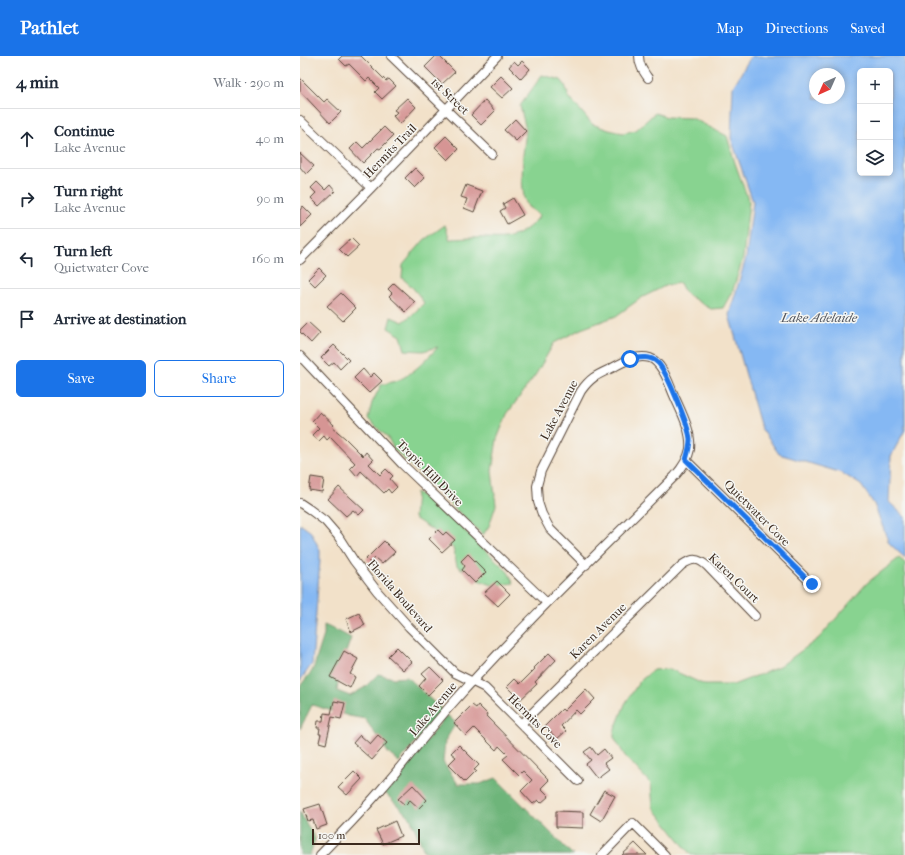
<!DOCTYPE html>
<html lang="en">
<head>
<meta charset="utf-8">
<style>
	:root { --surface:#fff; --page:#f6f6f7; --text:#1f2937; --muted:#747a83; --line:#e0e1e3; --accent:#1a73e8 }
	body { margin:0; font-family:"IM FELL French Canon",serif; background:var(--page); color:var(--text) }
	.controls { position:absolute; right:12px; top:12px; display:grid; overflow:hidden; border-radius:6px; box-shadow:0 2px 6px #0003 }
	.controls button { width:36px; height:36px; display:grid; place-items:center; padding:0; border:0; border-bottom:1px solid var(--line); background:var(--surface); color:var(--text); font:20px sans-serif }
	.compass { position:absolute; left:509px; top:12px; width:36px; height:36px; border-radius:50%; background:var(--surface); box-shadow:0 2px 6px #0003; rotate:225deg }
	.scale { position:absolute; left:12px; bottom:10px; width:108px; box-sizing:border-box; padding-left:4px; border:2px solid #3b2a1e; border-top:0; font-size:11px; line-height:14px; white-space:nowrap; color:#3b2a1e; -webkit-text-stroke:3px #f6f6f2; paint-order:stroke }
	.stop { position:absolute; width:12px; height:12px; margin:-9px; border:3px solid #1a73e8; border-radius:50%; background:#fff }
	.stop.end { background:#1a73e8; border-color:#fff; box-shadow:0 1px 4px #0008 }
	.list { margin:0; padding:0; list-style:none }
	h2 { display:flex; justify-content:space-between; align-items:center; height:52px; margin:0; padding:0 16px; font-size:17px }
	h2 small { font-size:13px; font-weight:400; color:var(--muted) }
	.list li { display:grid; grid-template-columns:26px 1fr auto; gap:12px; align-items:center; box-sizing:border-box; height:60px; padding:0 16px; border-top:1px solid var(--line) }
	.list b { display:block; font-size:15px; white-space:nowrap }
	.list p { margin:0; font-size:13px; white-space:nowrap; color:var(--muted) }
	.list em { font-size:13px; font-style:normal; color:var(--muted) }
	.actions { display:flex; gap:8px; padding:12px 16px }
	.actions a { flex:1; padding:9px 0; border:1px solid var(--accent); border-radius:6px; text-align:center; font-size:14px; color:var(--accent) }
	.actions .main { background:var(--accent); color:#fff }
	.icon { flex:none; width:22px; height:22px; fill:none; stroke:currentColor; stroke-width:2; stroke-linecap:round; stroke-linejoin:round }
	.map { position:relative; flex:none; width:605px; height:799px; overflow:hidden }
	header { display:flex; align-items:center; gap:24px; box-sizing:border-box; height:56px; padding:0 20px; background:var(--accent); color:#fff }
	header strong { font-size:19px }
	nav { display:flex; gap:22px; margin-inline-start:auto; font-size:14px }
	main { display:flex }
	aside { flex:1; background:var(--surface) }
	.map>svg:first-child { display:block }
	.green { fill:#88d390; stroke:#627e57 }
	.forest { fill:#6eb57a; stroke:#54704c }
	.water { fill:#85b8f3; stroke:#607188; fill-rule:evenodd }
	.building { fill:#d69594 }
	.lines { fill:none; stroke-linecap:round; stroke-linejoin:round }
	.minor-casing { stroke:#564538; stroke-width:10 }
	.minor { stroke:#fff; stroke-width:8 }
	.route { stroke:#1a73e8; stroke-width:5 }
	.labels { text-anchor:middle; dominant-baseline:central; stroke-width:3; stroke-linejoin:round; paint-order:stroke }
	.street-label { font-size:12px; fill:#3b2a1e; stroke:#f6f6f2 }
	.water-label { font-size:13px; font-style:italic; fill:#51555e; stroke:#f6f6f2 }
</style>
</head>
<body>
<header>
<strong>Pathlet</strong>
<nav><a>Map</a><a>Directions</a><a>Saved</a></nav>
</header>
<main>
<aside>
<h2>4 min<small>Walk · 290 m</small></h2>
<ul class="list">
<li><svg class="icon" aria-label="ahead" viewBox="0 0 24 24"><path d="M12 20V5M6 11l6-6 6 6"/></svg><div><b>Continue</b><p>Lake Avenue</p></div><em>40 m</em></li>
<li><svg class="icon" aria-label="right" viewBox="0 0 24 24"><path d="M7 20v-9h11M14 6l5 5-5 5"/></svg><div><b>Turn right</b><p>Lake Avenue</p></div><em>90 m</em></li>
<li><svg class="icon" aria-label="left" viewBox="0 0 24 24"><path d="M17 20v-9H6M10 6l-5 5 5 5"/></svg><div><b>Turn left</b><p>Quietwater Cove</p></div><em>160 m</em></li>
<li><svg class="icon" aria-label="arrive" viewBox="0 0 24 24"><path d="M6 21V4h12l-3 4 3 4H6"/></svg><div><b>Arrive at destination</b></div></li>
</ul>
<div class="actions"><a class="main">Save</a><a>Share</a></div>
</aside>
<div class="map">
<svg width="605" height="799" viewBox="0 0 605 799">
	<rect width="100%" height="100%" fill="#f6f6f2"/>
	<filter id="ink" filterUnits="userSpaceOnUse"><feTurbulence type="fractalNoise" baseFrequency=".025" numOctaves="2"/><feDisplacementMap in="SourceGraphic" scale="8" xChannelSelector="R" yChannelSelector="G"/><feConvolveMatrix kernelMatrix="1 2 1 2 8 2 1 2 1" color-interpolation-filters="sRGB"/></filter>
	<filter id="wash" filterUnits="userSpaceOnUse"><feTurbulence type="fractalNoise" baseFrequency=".012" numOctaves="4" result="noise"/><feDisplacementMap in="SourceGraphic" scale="16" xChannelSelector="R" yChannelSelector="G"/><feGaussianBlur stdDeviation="0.9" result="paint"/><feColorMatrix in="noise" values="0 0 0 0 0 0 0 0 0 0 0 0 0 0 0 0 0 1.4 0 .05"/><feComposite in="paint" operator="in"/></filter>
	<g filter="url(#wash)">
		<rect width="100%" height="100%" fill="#f2e1c9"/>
		<path class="green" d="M242 19 261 24 265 29 269 41 292 68 309 74 323 77 336 74 355 57 367 61 392 62 427 80 435 107 449 146 443 202 433 234 423 252 411 253 399 246 385 237 380 227 367 229 341 242 316 260 281 273 254 287 236 318 207 358 197 383 192 415 196 449 189 470 183 479 146 444 142 438 131 429 94 393 88 382 68 363 72 347 81 329C87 327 94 326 99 324 115 316 127 303 138 291L123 295 105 294 101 280 88 272 91 261 103 266 112 259 124 247C118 237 111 229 102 222L103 209 124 184 145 169 150 184 151 183C159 183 166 182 173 182 187 181 203 185 216 179 225 175 235 167 240 159L228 151 224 142 222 124 223 99 226 74 220 50Z
			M116 436 139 452H142L208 516 214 527 195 530 178 524 157 510 153 492 134 475 114 462Z
			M599 502 605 507V799H391L353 751 351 728 325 700 314 681V676L325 648 339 626 353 614 370 613 405 629H433L479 611 519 582 567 527Z"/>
		<path class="forest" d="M24 569 40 576 51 582 39 616 37 635 50 640 65 631 78 618 93 622 107 621 142 654 99 706 89 698 65 663 49 660 12 649 0 673V630L12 615 15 608 16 604 24 579Z
			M147 659 156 667 145 685 143 706 158 728H180L196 722 273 799H131L124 795 111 763 84 736Z
			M0 756 15 783 10 799H0Z"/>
		<path class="water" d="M451 0H605V374L591 400 589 446 605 461V502L589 487 574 448 561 429 542 417 479 398 461 372 429 259 446 202 453 146 431 82 433 31ZM560 15H590V117H560ZM515 18H539V42H515Z
			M0 468 11 476 20 494V504L12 608 0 625Z"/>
		<g id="blocks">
			<path class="building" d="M42 0H61L86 25 89 23 96 30 82 43 75 36 79 32 69 22 66 25 49 8 46 10 39 3Z
				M136 0H139L155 16 142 28 125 11Z
				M214 5 218 9 222 5 230 13 221 23 209 11Z
				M201 20 213 32 202 42 190 31Z
				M0 22 24 46 27 43 41 56 30 67 0 35Z
				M107 42 116 51 100 68 93 60 97 56 94 54Z
				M185 44 195 55 181 69 171 59Z
				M215 63 226 75 216 85 204 74Z
				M84 71 93 80 80 93 78 92 63 107 50 93 57 86 63 92Z
				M146 80 159 93 148 104 135 91Z
				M0 97 14 110 6 118 0 111Z
				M115 112 125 122 115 132 105 122Z
				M17 126 25 134 30 129 35 135 19 150 11 142 16 137 11 132Z
				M166 129 182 135 174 156 164 152 167 143 161 141Z
				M213 142 223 159 207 168 200 155 205 152 203 148Z
				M3 150 12 159 0 171V154Z
				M51 182 59 190 47 201 39 193Z
				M19 212 26 219 15 230 8 223Z
				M94 227 115 246 106 256 89 240 92 237 88 233Z
				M41 237 56 252 43 265 27 250Z
				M8 266 20 277 11 287 0 276V274Z
				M34 289 49 304 40 313 34 306 29 310 21 302Z
				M63 313 70 321 74 317 82 325 69 337 54 322Z
				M20 356 34 369 32 371 45 382 63 400 66 396 73 404 69 408 80 419 86 413 93 420 90 423 97 431 91 437 88 433 84 437 61 415 57 420 50 412 55 407 30 381 27 384 24 380 19 385 12 379 19 372 12 365Z
				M11 421 24 423 22 436 9 434Z
				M39 431 64 454 59 459 53 454 46 460 28 443Z
				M138 474 143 479 146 476 155 484 142 496 129 483Z
				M84 485 95 496 82 508 75 502 70 507 66 503Z
				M168 498 186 516 175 527 162 514 165 510 161 505Z
				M197 525 210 538 198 550 184 537Z
				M59 557 65 569 51 576 46 563Z
				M97 591 112 606 103 614 88 600Z
				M44 595 58 603 50 618 55 621 50 632 30 621Z
				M249 597 256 604 235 626 237 628 220 644 207 631 215 623 220 628 235 613 234 612Z
				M130 611 143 624 128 639 119 630 126 622 122 618Z
				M286 633 295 643 280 658 276 654 261 670 266 675 257 683 245 670 262 653 264 655Z
				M34 645 45 647 41 663 32 661 26 688 19 686 21 678H19L20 672H17L18 665H23L24 657 31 658Z
				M172 649 176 652 178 649 187 658 186 660 249 724 241 732 249 740 241 747 238 744 233 748 221 735 232 724 223 715 219 719 203 703 208 699 199 690 196 694 174 672 166 680 154 667Z
				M60 679 70 688 78 679 87 687 72 704 53 687Z
				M159 689 179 709 174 714 176 715 165 726 148 709 156 701 151 697Z
				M291 691 297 699 304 693 311 702 304 707 309 713 297 722 286 708 291 704 284 696Z
				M54 715 62 723 47 739 38 731Z
				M113 729 127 744 119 752 110 744 105 749 98 743Z
				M304 734 315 740 301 765 290 758Z
				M20 748 27 769 16 773 13 764 8 765 4 753Z
				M256 755 283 756V772L256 771Z
				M95 765 101 780 83 788 76 774Z
				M335 787 347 799H322Z"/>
		</g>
	</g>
	<g filter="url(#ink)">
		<use href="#blocks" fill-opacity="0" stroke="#564538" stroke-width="1"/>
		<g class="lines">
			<g class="minor-casing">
				<path id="minor" d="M91 0 192 98
					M339 0C339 9 343 15 348 22
					M0 64 71 132
					M0 204 71 132 197 0
					M0 300 102 408 247 547
					M386 404 512 528
					M0 447 9 453 25 465 38 480 54 505 77 535 109 571 155 617 185 632 278 725
					M221 668 382 509C393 502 398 502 407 510L455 560
					M20 799C41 777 64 754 84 730 107 704 128 675 151 649 222 569 300 495 375 420 382 412 388 404 390 393 392 374 380 354 373 337 370 330 367 321 363 315 360 310 356 304 350 302 337 298 323 306 312 312 297 319 291 321 281 335L241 415 237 430 238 446 242 458 250 473 286 509
					M302 799 333 767 365 799"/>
			</g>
			<use href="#minor" class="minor"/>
		</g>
	</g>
	<g class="lines" filter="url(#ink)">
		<path class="route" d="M330 303C339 302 349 299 357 306 366 313 389 371 390 383 390 390 388 397 386 404L512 528"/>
	</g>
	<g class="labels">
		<g class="street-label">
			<text transform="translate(150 40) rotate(44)">1st Street</text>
			<text transform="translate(90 95) rotate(-46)">Hermits Trail</text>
			<text transform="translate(259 354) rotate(-62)">Lake Avenue</text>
			<text transform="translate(130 417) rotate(45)">Tropic Hill Drive</text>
			<text transform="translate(457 457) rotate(45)">Quietwater Cove</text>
			<text transform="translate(434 522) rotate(44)">Karen Court</text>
			<text transform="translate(100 540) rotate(49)">Florida Boulevard</text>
			<text transform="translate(298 575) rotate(-45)">Karen Avenue</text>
			<text transform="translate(133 653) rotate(-50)">Lake Avenue</text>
			<text transform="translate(235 665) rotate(45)">Hermits Cove</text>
		</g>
		<g class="water-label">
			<text x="519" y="261">Lake Adelaide</text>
		</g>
	</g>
</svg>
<div class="controls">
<button>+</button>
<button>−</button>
<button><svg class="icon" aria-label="layers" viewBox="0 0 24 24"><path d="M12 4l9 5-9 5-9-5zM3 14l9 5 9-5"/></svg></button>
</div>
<svg class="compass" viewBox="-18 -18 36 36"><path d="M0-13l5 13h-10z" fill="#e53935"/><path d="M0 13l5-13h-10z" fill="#747a83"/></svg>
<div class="scale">100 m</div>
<div class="stop" style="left:330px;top:303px"></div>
<div class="stop end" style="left:512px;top:528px"></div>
</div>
</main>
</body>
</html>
